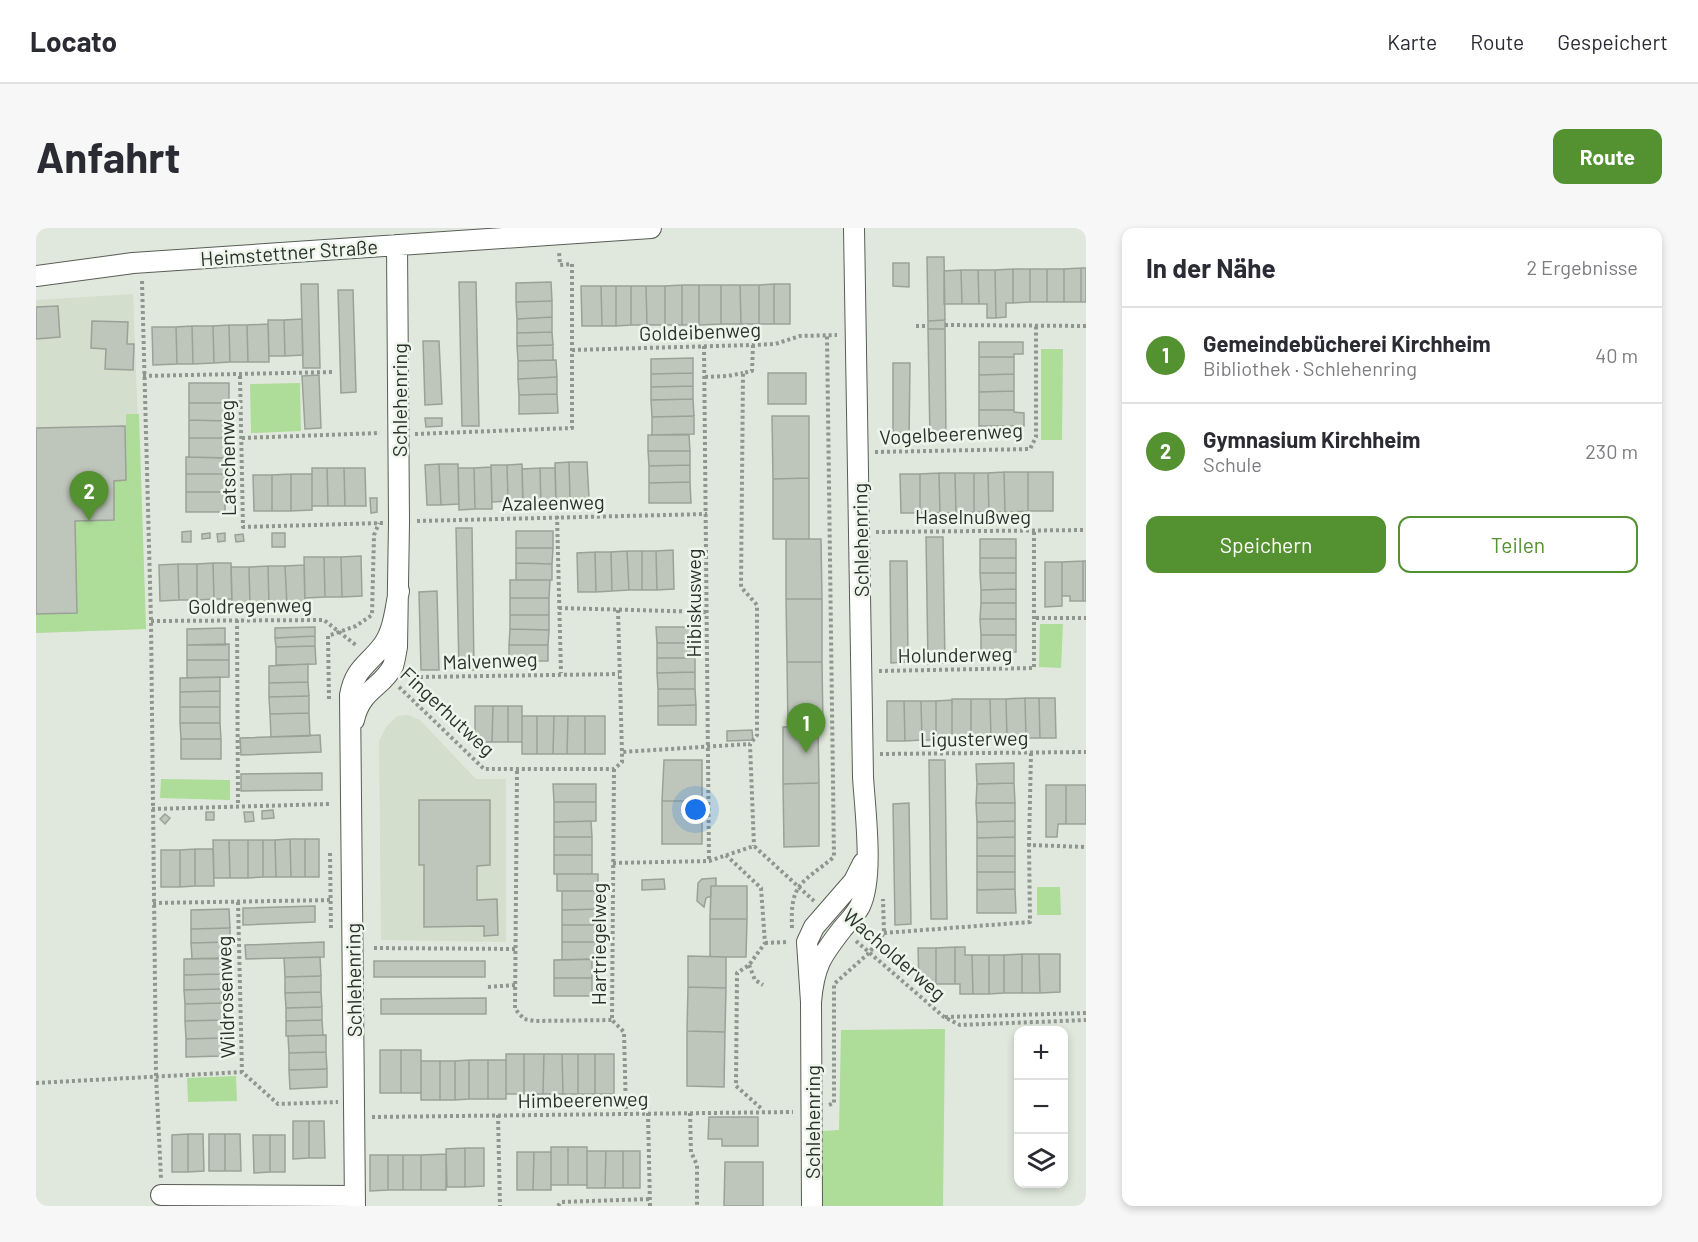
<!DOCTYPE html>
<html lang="de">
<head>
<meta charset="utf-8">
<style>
	:root { --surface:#fff; --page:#f7f7f7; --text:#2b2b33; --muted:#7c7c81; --line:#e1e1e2; --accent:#549131 }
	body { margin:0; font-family:Barlow,sans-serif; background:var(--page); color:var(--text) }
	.controls { position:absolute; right:18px; bottom:18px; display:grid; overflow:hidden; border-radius:12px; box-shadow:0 3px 9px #0003 }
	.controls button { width:54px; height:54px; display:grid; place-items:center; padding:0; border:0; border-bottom:2px solid var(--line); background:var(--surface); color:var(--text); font:30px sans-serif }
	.you { position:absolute; left:660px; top:582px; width:21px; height:21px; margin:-15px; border:4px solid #fff; border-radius:50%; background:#1a73e8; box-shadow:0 0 0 9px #1a73e833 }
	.badge { display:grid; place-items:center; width:39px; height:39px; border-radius:50%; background:var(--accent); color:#fff; font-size:20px; font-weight:700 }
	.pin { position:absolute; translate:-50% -50px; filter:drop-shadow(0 2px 3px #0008) }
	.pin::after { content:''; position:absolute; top:32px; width:21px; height:18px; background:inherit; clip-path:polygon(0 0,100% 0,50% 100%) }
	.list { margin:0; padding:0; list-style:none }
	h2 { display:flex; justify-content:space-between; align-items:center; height:78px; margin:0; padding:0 24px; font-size:26px }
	h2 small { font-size:20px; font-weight:400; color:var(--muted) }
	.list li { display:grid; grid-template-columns:39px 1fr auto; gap:18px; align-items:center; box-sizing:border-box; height:96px; padding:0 24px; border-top:2px solid var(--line) }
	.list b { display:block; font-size:22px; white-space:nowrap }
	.list p { margin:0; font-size:20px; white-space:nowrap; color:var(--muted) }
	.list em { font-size:20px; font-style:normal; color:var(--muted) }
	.actions { display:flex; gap:12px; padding:18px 24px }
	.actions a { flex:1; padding:14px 0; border:2px solid var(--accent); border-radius:12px; text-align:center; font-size:21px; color:var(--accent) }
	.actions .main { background:var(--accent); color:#fff }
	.icon { flex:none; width:33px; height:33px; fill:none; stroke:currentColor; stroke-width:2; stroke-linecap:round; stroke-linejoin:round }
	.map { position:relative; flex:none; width:1050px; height:978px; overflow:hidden; border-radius:12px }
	header { display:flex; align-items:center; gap:36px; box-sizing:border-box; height:84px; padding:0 30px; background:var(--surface); border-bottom:2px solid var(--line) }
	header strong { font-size:28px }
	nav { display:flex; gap:33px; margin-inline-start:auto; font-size:21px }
	.intro { display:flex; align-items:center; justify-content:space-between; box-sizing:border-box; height:144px; padding:0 36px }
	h1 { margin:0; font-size:42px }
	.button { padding:15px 27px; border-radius:12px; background:var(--accent); color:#fff; font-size:21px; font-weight:700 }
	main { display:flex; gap:36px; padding:0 36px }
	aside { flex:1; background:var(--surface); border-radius:12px; box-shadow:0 3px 9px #0003 }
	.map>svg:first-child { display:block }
	.built { fill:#d3decd }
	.green { fill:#aedc99 }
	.building { fill:#bec5ba; stroke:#9aa197; stroke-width:1.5 }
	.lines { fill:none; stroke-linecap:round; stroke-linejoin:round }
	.minor-casing { stroke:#585e55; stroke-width:22 }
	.path { stroke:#90968e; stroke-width:4; stroke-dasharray:3 3; stroke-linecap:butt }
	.minor { stroke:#fff; stroke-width:20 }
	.labels { text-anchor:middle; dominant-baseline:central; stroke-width:5; stroke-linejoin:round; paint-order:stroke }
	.street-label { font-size:20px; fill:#2d302c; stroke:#eef5ea }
</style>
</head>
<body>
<header>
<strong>Locato</strong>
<nav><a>Karte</a><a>Route</a><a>Gespeichert</a></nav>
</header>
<div class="intro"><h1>Anfahrt</h1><a class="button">Route</a></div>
<main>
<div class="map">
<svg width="1050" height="978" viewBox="0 0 1050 978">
	<rect width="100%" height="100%" fill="#e0e8dd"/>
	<path class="built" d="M97 66 110 401 0 405V72Z
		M372 487 384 492 440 551H470V714L345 712 343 513 350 499 361 488Z"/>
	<path class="green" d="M1005 121H1027L1026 212H1005Z
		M264 155 265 203 215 205 214 156Z
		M90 186H103L110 401 0 405V386L41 385 39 293 78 292V253L90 252Z
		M1004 396H1027L1025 440 1003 439Z
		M125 551 194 552V572L124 570Z
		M1001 659H1024L1025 687H1001Z
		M909 801 907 978H784L787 903 803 902 805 802Z
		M200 848 201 873 152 874 151 850Z"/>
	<path class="building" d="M891 29H908L909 92 892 93Z
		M857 35H873V59L857 58Z
		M1045 40H1050V74H1045Z
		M1045 40V74H1028V41Z
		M977 41H994V74L977 75Z
		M977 41V75H970V89L960 90 959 42Z
		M994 41H1011V74H994Z
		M1011 41H1028V74H1011Z
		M925 42H942L943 76H926Z
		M925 42 926 76H908V43Z
		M942 42H959L960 90H951V76H943Z
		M423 54H440L443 198H426Z
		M515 54 516 73 480 74V55Z
		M265 56H282L284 140H267Z
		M738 56V96H723V57Z
		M738 56H754V96H738Z
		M646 57V97H629V58Z
		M646 57H663V97H646Z
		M663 57H685V96L663 97Z
		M685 57H704L705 96H685Z
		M704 57H723V96H705Z
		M545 58H565L566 98H546Z
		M565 58H580V98H566Z
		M580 58H595V97L580 98Z
		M595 58H610L611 97H595Z
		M610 58H629V97H611Z
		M302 62H317L320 164 305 165Z
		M516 73V89L481 91 480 74Z
		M22 78 24 109 0 111V79Z
		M516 89V104L481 105V91Z
		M266 91 267 127 249 128 248 92Z
		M232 92H248L249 128H233Z
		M909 92V101H892V93Z
		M56 93 92 94 91 116H98L97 142 69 141 70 121 55 120Z
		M232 96 233 134H212L211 97Z
		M193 97 194 134 178 135 177 98Z
		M193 97H211L212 134H194Z
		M156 98 157 136H141L140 99Z
		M156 98H177L178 135 157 136Z
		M116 99H140L141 136 117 137Z
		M892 101H909L910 212H894Z
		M516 104 517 117 481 118V105Z
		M387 113H403L406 176 389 177Z
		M943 114H987V126H978V129H943Z
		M517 117V132L482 133 481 118Z
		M943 129H978V146L943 147Z
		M657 130V145L615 146V131Z
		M520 132 521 149 482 151V133Z
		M857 135H874L873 215 857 214Z
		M657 145V158L615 159V146Z
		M732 145H770V176H732Z
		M978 146V163L943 164V147Z
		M283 147 285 200 269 201 266 148Z
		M521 149V166L483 167 482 151Z
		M153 155H193V175H153Z
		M657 158V171L615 172V159Z
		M978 163V182H943V164Z
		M521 166 522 185 483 186V167Z
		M657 171 658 188 616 189 615 172Z
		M153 175H193V193L153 192Z
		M943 182H978V184L988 185V198H943Z
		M658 188V206L616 207V189Z
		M736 188H773V250L737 251Z
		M389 190H406V198L390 199Z
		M153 192 193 193V210H153Z
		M89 198 90 252 78 253V292L39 293 41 385 0 386V200Z
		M612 207H653L654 223H612Z
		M153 210H193L192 230 153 229Z
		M612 223H654V237L613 238Z
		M150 229 189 230V246H150Z
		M533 234 534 271H520L519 235Z
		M533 234H551L553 270 534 271Z
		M403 236 405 277H391L389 237Z
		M403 236H422L423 276 405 277Z
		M486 236 487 273H472L471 237Z
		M455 237H471L472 273 456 274Z
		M654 237V254L613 255V238Z
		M455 239 456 281H439L438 240Z
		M276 240H291L292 278H276Z
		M291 240H308L309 278H292Z
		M308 240H329L330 278H309Z
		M422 240H438L439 281 423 282Z
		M504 240 505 280 487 281 486 241Z
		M504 240H519L520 280H505Z
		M968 244 969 284H953L952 245Z
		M968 244H992V283L969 284Z
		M992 244H1017V283H992Z
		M903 245H919L920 285H904Z
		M903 245 904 285H884V246Z
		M919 245H938V284L920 285Z
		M938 245H952L953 284H938Z
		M150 246H189V264H150Z
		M255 246H276V282L255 283Z
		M255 246V283H236V247Z
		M864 246H884V285H865Z
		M217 247H236V283H218Z
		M773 250V311H737V251Z
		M654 254 655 275H613V255Z
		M150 264H189V284H150Z
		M334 270H341V284L335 285Z
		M420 300H436L438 442H423Z
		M155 303V314H146V304Z
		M480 303H517V320H480Z
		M174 305V310L166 311V306Z
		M189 305V313L182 314 181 306Z
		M236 305H249V319H236Z
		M207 306 208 313 200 314 199 307Z
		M890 309H907L909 435 892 436Z
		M750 311H785L786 371H750Z
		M944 311H980V330H944Z
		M480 320H517L516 336 480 335Z
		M637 322 638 361 621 362 620 323Z
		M591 323 593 362 576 363 575 324Z
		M591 323H606V362H593Z
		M606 323H620L621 362H606Z
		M559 324 560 364H542L541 325Z
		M559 324H575L576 363 560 364Z
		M325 328 326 368 306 369 305 329Z
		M268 329H288L289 369 269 370Z
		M288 329H305L306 369H289Z
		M944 330H980V345H944Z
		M854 333H871L872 434 855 435Z
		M1047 333H1050V373H1047Z
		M1047 333V373H1034V368H1026V334Z
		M1009 334H1026V378L1009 379Z
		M177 335 178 371 161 372V336Z
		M177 335H195L196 371H178Z
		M480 335 516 336V352H480Z
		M142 336 143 372 124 373 123 337Z
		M142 336H161V372H143Z
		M268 337 269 377H251L249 338Z
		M232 338 233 378H214L213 339Z
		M232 338H249L251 377 233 378Z
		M195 339H213L214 378 196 379Z
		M944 345H980V361L945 362Z
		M474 352H514L513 370H474Z
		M980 361V375H945V362Z
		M401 363 403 442H385L383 364Z
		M474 370H513V387H474Z
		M750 371H786V434H751Z
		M945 375H980V391H944Z
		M474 387H513V402L474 401Z
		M944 391H980V407H945Z
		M279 399V408L239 410V400Z
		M620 399H659V415H621Z
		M189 400V417H151V401Z
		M474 401 513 402 512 417H473Z
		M945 407H980V424H945Z
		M279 408V418L240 419 239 410Z
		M621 415H659V430H621Z
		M193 416V432H151V417Z
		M473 417H512V433H473Z
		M279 418 280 436 240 437V419Z
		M621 430H659V444L621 445Z
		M151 432H193V449L151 450Z
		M751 434H786L787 498 752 499Z
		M272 436V454L233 455V438Z
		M659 444V461H622L621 445Z
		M184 449V463L144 464V450Z
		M272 454 273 468 233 469V455Z
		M622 461H659L660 477 622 478Z
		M184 463V479H144V464Z
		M273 468V485L234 486 233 469Z
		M989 470H1003L1004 510H990Z
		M989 470 990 510H971L970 471Z
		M1003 470H1019L1020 510H1004Z
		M916 471H935V511H916Z
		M935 471H954L955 511H935Z
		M954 471H970L971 510 955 511Z
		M916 472V512H900V473Z
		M851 473H868L869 513H851Z
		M868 473H885L886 512 869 513Z
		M885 473H900V512H886Z
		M660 477V497H622V478Z
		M439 478H457L456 514H439Z
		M457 478H472V514H456Z
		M472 478H486V514H472Z
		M144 479H184V495H144Z
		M273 485 274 508 235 509 234 486Z
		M486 488H501V526H486Z
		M501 488H518L517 526H501Z
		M518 488H532L531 526H517Z
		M532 488H549V526H531Z
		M549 488H569V526H549Z
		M144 495H184L185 511H145Z
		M782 498 783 555 747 556V499Z
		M716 502 717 512 691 513V503Z
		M284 507 285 524 205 527 204 510Z
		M145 511H185V531H145Z
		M628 532H666V573H626Z
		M893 532H909L911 691H895Z
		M978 535V555L941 556 940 536Z
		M286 545V562L205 563V546Z
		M783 555V618L748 619 747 556Z
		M978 555 979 575H940L941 556Z
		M517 556H560V574H518Z
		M1010 557H1030V596H1022L1021 609H1010Z
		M1030 557H1050V596H1030Z
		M383 572H454V637L441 638V672L461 671 462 707 448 708V698L388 699V637H383Z
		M626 573H666V616H626Z
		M518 574H560V593L518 594Z
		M873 575 875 696 859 697 857 576Z
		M940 575H979V593L941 594Z
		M237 582 238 590 226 591V583Z
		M170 584H178V592H170Z
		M208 584H217L218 593 209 594Z
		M129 586 134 590 129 596 124 591Z
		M555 593 556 609H518V594Z
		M979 593V609L941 610V594Z
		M518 609H556V627H518Z
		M979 609V628H941V610Z
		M254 611H269V649H255Z
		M254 611 255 649H240L239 612Z
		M269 611H283V649H269Z
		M177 612H193L194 650H178Z
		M193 612H212V650H194Z
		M212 612H227V649L212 650Z
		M227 612H239L240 649H227Z
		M159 621H177L178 658H159Z
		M159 621V658L144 659V622Z
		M125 622H144V659H125Z
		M518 627H556V646H518Z
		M941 628H979V644H941Z
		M941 644H979V661L941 662Z
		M521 646H562V663H521Z
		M680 650V658H675V668L670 670 668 679 661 673 662 655 666 651Z
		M628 651 629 661 606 662V652Z
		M675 658H711V691H674Z
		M979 661 980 685H941V662Z
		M526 663H565V681L526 682Z
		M279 678V694L207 697V680Z
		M193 681 194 700 155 701V682Z
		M565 681V697H526V682Z
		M674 691H711L710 729H674Z
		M526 697H565V714H526Z
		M194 700V714L155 715V701Z
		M194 714V730L156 731 155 715Z
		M288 714V729L210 731 209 717Z
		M526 714H565L566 731 526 732Z
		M919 719V756H900V720Z
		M919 719H929V727H936L937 766H924V756H919Z
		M882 720H900V756H883Z
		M986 726H1003L1004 765H986Z
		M986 726V765H968V727Z
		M1003 726H1024V764L1004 765Z
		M936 727H953V766H937Z
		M953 727H968V765L953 766Z
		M652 728 690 729V760L652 759Z
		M284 729 285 748 249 749 248 730Z
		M185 730V746L148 747V731Z
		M556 731V750H518V732Z
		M338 733H449V749H338Z
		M185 746 186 761 148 762V747Z
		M285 748V764L249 765V749Z
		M518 750H556V768H518Z
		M652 759 690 760 689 804 651 803Z
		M186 761V775L149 776 148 762Z
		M285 764 286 779 250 780 249 765Z
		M450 770V786H345V771Z
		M186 775 187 792 149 793V776Z
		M286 779V792L250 793V780Z
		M187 792V810L150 811 149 793Z
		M286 792 287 807 250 808V793Z
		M651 803 689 804 688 859 651 858Z
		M290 807V824L253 825 252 808Z
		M187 810V828L150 829V811Z
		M344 822H365V865H344Z
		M365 822H385V865H365Z
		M290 824 291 841 253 842V825Z
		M470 826H488V866H470Z
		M488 826H508L507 866H488Z
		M508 826H526L527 866H507Z
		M526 826H542V866H527Z
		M542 826H559V866H542Z
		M559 826H578V866H559Z
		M433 832V871L419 872V833Z
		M433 832H452V871H433Z
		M452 832H470V871H452Z
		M385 833H404V872H385Z
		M404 833H419V872H404Z
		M291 841V859L254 861 253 842Z
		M673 889H722V918H686V911H672Z
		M257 893H273V930L257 931Z
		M273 893H288L289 930H273Z
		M152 906H167L168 943 152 944Z
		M152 906V944H136V907Z
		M173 906H189V943H173Z
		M189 906H204L205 943H189Z
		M217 907H234V944L218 945Z
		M234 907H249V944H234Z
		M515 919H532V957H515Z
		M532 919H551V957H532Z
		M429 920V959H411L410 921Z
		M429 920H448V958L429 959Z
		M551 923H570L569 960H551Z
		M570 923H587V960H569Z
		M587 923H604V960H587Z
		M481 924H498L497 962H481Z
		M498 924H515V962H497Z
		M410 926V962H385V927Z
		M334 927H352V962L334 963Z
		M352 927H367V962H352Z
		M367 927H385V962H367Z
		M689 934H727V978H688Z"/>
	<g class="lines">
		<g class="minor-casing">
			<path id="minor" d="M0 48 97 35 615 0
				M318 492C325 461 346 460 357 438 359 432 360 424 361 419L363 294 361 17
				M775 774C778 738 785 728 807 700 813 693 820 686 824 678 838 650 829 582 827 549L818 0
				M125 967 319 968
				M319 978 314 467C319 440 332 437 347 417 358 402 359 381 363 363
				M776 978 775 774 771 714 778 699 818 653 827 635"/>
		</g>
		<path class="path" d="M106 53 115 393 120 847 125 950
			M909 97 1050 98
			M880 98H892
			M717 117 716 143 707 145 705 359 721 377V507L714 516 718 618
			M668 118 673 633
			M536 122 717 117 739 116 764 108 801 107
			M107 148 297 144
			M204 148 207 299 347 295
			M669 149 692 148 707 145
			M379 206 536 200V36L524 37 523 24
			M206 210 344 205
			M839 224 994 221 1000 209V97
			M521 288 525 445
			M381 293 671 286
			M840 304 1050 302
			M523 380 672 384
			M582 382 586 524
			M1000 390H1050
			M201 392 202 578
			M115 393 288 392 321 418
			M843 443 998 440V303
			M384 449 583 446
			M363 459 448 541H578L586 534V524L714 516
			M293 471 292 408 320 398 336 387 338 307 343 295
			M995 525 993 617 1050 619
			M844 526 1050 524
			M578 541 576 792 588 804 590 885
			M481 543 479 781 488 791 499 793 576 792
			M116 581 294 576
			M294 625 295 702
			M690 627 725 660 729 715 713 737 701 745 700 858 727 882
			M577 635 673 633 718 618 778 673
			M202 674 206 844 242 876 302 874
			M117 675 296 672
			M756 700C754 655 765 656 798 629L791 108
			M848 705 994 694 993 617
			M820 713 908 789 924 797 1050 792
			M729 715 752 714
			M338 720 479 721
			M713 737 719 752 727 757
			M452 759 479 757
			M909 789 1050 785
			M0 855 206 844
			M793 877 798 875V756L833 725 848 705 847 671
			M612 885 614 978
			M654 885 655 924 661 937V978
			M462 887 464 978
			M336 889 757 884
			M522 978 525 974 614 971"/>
		<use href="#minor" class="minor"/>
	</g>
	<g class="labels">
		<g class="street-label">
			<text transform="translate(253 24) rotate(-4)">Heimstettner Straße</text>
			<text transform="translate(664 103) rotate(-2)">Goldeibenweg</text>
			<text transform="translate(363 172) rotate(-90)">Schlehenring</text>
			<text transform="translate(915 205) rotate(-3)">Vogelbeerenweg</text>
			<text transform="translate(191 230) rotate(-91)">Latschenweg</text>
			<text transform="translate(517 274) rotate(-1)">Azaleenweg</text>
			<text x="937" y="288">Haselnußweg</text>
			<text transform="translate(824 312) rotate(-91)">Schlehenring</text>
			<text transform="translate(657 375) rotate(-90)">Hibiskusweg</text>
			<text transform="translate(214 377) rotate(-1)">Goldregenweg</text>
			<text transform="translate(919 426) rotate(-1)">Holunderweg</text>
			<text transform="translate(454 432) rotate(-2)">Malvenweg</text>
			<text transform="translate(412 483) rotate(43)">Fingerhutweg</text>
			<text transform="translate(938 510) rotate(-1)">Ligusterweg</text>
			<text transform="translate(562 716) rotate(-90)">Hartriegelweg</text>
			<text transform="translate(859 726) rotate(41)">Wacholderweg</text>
			<text transform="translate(317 752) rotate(-91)">Schlehenring</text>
			<text transform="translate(189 769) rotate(-92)">Wildrosenweg</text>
			<text transform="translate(547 871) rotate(-1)">Himbeerenweg</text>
			<text transform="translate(776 894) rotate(-90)">Schlehenring</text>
		</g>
	</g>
</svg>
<div class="controls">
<button>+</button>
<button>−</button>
<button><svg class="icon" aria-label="layers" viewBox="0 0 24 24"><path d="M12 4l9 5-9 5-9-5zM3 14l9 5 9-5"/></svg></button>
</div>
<div class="you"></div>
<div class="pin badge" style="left:770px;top:525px">1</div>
<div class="pin badge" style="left:53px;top:293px">2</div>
</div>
<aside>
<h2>In der Nähe<small>2 Ergebnisse</small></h2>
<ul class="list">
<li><span class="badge">1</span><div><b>Gemeindebücherei Kirchheim</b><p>Bibliothek · Schlehenring</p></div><em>40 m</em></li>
<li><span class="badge">2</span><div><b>Gymnasium Kirchheim</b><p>Schule</p></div><em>230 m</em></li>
</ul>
<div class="actions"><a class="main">Speichern</a><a>Teilen</a></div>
</aside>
</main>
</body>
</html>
